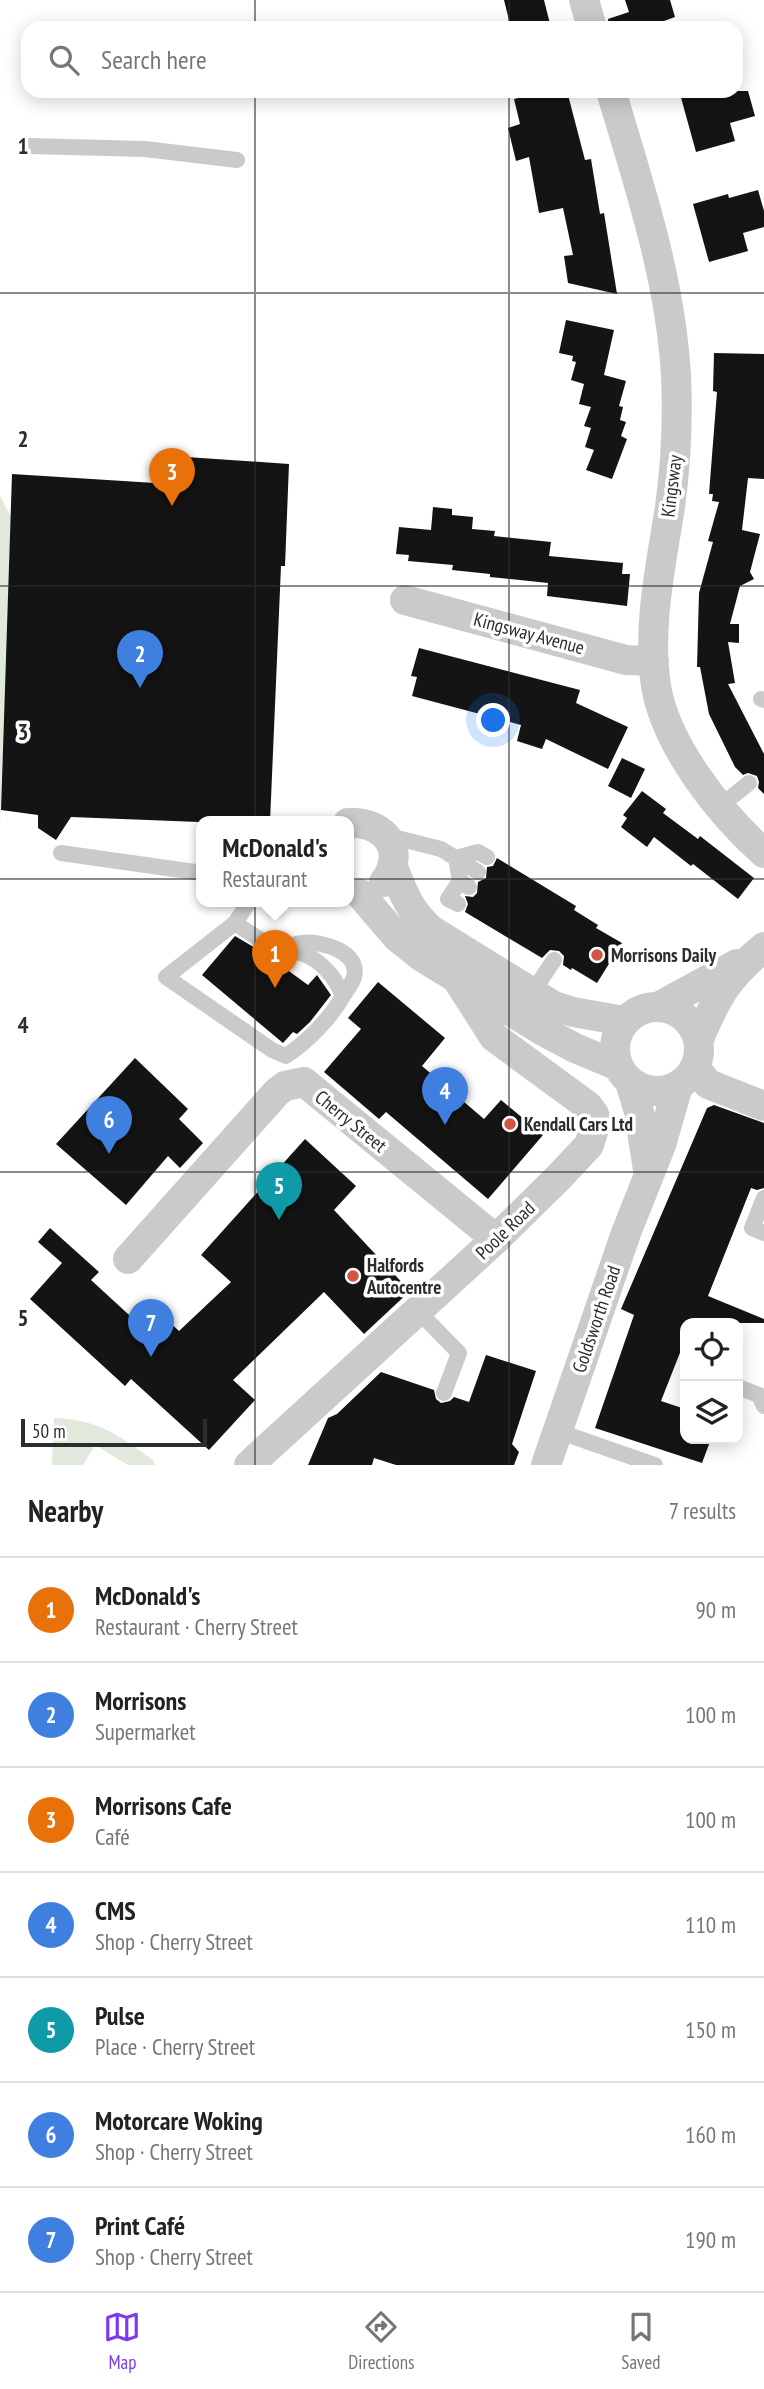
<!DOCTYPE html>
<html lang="en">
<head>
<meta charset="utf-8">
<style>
	:root { --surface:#fff; --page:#f2f2f2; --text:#222; --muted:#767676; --line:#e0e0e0; --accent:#7c3aed }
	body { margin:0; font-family:"PT Sans Narrow",sans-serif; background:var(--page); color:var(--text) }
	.controls { position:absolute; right:21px; bottom:21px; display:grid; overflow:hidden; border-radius:14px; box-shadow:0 4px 18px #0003 }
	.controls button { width:63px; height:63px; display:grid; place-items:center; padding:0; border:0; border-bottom:2px solid var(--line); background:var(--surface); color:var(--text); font:35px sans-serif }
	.scale { position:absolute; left:21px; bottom:18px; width:186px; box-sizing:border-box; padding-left:7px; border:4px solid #2d2d2d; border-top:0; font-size:19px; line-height:24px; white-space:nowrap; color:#2d2d2d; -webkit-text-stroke:5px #fff; paint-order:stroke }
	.you { position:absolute; left:494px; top:721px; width:24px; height:24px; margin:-18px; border:5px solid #fff; border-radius:50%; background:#1a73e8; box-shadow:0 0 0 10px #1a73e833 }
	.badge { display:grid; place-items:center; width:46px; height:46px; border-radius:50%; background:var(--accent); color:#fff; font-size:23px; font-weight:700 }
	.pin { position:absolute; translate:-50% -58px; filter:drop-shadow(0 2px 4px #0008) }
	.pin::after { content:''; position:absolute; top:37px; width:24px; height:21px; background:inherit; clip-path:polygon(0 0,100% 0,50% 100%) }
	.popup { position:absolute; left:196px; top:816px; width:158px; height:91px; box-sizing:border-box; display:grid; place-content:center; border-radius:14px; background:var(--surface); filter:drop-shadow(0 2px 5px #0005); font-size:23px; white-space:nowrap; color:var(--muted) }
	.popup b { font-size:26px; color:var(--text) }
	.popup::after { content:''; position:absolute; left:50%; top:100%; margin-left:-14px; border:14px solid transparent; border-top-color:var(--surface) }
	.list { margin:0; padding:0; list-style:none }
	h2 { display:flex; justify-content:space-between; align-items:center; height:91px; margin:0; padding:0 28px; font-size:30px }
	h2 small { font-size:23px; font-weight:400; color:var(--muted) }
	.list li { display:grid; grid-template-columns:46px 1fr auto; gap:21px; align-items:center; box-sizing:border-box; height:105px; padding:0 28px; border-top:2px solid var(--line) }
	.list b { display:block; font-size:26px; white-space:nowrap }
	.list p { margin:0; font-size:23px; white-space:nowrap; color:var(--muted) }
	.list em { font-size:23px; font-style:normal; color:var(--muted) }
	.icon { flex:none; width:38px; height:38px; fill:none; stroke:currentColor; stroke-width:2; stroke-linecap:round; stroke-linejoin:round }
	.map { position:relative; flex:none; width:764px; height:1465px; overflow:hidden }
	.search { position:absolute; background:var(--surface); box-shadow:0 4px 18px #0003; left:21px; right:21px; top:21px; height:77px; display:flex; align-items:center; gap:18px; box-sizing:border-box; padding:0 24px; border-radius:21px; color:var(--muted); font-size:26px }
	.sheet { height:826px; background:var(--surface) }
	nav { display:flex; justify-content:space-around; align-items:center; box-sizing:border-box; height:98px; border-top:2px solid var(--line); background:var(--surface); font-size:19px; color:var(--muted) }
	nav a { display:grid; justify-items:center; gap:4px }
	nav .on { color:var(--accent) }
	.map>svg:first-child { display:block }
	.green { fill:#e0e9dc }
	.building { fill:#141414 }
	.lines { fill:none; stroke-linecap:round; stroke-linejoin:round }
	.service { stroke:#cacaca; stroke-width:16 }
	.minor { stroke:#cacaca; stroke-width:30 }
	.grid { fill:none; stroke:#2d2d2d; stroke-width:2; stroke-opacity:0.55 }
	.poi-dot { fill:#cf5544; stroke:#fff; stroke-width:2.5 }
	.labels { text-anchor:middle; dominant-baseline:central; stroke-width:7; stroke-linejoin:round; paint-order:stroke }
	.street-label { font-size:19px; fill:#2d2d2d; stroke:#fff }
	.poi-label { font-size:19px; font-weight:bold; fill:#2d2d2d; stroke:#fff; text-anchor:start }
	.grid-label { font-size:23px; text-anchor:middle; font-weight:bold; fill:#2d2d2d; stroke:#fff; stroke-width:7; stroke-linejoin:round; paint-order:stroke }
</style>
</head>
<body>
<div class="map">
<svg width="764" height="1465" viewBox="0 0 764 1465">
	<rect width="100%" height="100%" fill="#fff"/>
	<path class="green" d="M0 496 11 517 0 825Z
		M54 1418C100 1420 116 1434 153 1460L155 1465H128L95 1445 83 1465H52Z"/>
	<path class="building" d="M504 0H544L551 28H511Z
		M625 0H670L675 17 664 21 666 28H609L608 19 629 12Z
		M526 91H567L585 160 591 159 600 214 604 213 617 294 568 283 564 256 573 255 563 208 539 213 529 157 516 161 508 128 520 124 514 99 527 96Z
		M690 91H748L755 116 730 123 735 141 696 152 680 94Z
		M758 190 764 211V227L743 233 748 251 709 262 693 204 728 194 729 198Z
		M566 320 614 330 604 375 626 381 619 406 623 407 620 420 626 422 621 436 627 439 612 479 586 470 594 450 585 447 591 428 584 426 591 407 579 404 584 384 571 380 576 362 572 361 573 356 559 353Z
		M714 353 764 354V479L748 478 742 530 760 534 750 572 754 579 740 586 730 624H739V643L728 642 735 683 728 684 764 754V794L758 788 759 782 757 776 748 773 743 775 735 767 709 714 700 667H697L699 593 713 542 708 541 719 502 712 501 713 494H709L717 392 713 391Z
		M157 455 289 464 285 566H281L270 822H199L71 817 56 840 38 828V815L1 810 12 474 155 483Z
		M433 507 452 509V515L473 517 472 529 495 531 494 536 551 542 549 556 623 563 622 574H630L627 606 547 596 548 583 490 577V574L452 570 453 565 408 561 409 555 396 554 399 527 431 530Z
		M419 648 580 690 576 703 628 727 608 769 546 739 542 749 517 741 521 725 412 696 417 677 411 676Z
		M622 758 645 769 631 798 608 786Z
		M642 791 666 809 663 813 698 839 700 836 754 878 738 899 693 864 691 866 654 837 647 847 621 827 627 818 623 815Z
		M497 858 576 906 574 910 598 925 596 928 622 943 597 983 572 968 571 970 563 965 564 956 559 951 550 950 542 958 465 912 468 904 465 896 473 897 477 893 478 882 486 878 487 867 493 866Z
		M235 936 267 955 308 985 317 975 331 995 310 1022 297 1034 293 1032 283 1043 202 975Z
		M378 982 445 1038 422 1066 484 1119 501 1100 543 1135 488 1199 386 1112 379 1119 324 1072 361 1029 348 1018Z
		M135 1058 188 1109 179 1119 203 1143 180 1168 168 1156 126 1205 56 1144Z
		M714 1105 764 1123V1188L757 1190 751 1188 708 1296 764 1319V1323H685V1340L661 1401 685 1409V1439H711L702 1463 595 1428 634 1315 621 1309 707 1108Z
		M305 1139 356 1186 334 1210 410 1291 364 1334 324 1292 233 1380 255 1400 209 1450 131 1379 125 1386 30 1299 62 1263 38 1242 50 1228 99 1272 91 1280 152 1336 167 1320 179 1331 231 1282 201 1255Z
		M486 1355 536 1371 512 1444 519 1452 514 1465H396L374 1458 372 1465H308L328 1418 337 1414 381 1372 434 1390 436 1399 441 1403 450 1401 454 1397 469 1402Z"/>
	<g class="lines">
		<path class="service" d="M29 146 145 149 237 160
			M761 699 764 700
			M719 807 749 783
			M385 835 441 849 478 872
			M61 853 202 873
			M456 858 460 881 469 887
			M456 858 478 852 487 857
			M458 904 448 899 460 881
			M235 923C249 933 263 942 279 949 286 951 294 951 301 953 321 960 335 977 343 996 330 1019 308 1041 286 1056L272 1050 166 977 235 923 249 902
			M286 948C291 946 297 943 302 943 321 940 361 952 354 977 352 984 346 991 343 996
			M532 993 554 960
			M764 1198 752 1228 764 1233
			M418 1311 459 1353 444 1393
			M738 1387 759 1395 764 1406
			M557 1431 655 1465"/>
		<path class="minor" d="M584 0 592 28
			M611 91C639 185 670 276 676 375 678 418 676 463 670 507 661 565 647 627 656 686 666 746 720 814 764 853
			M405 600 626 660 654 661
			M348 823C373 821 401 838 392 867 391 872 387 878 384 882
			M393 867C403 893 409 910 431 930L554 1006 573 1012 624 1021
			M360 894 397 937 422 957 543 1031 575 1048 618 1066
			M660 1006 737 964
			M615 1049a42 42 0 1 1 84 0a42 42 0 1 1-84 0Z
			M699 1039C717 996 727 978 764 947
			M695 1067 708 1084 764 1106
			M630 1082 639 1112 648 1170
			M128 1259 277 1092 285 1086 304 1082 496 1239
			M249 1465 496 1239 559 1177 589 1145 596 1122 594 1114 588 1106 494 1037 457 979
			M546 1465 626 1233 661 1145 678 1086"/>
	</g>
	<path class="grid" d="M255 0V28M509 0V28M255 91V1465M509 91V1465M0 293H764M0 586H764M0 879H764M0 1172H764"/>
	<g class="poi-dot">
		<circle cx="597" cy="955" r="7"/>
		<circle cx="510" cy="1124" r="7"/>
		<circle cx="353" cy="1276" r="7"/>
	</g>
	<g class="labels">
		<g class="street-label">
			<text transform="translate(671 486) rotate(-83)">Kingsway</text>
			<text transform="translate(529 633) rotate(15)">Kingsway Avenue</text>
			<text transform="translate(351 1121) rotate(39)">Cherry Street</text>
			<text transform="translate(505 1230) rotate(-44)">Poole Road</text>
			<text transform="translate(596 1319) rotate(-71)">Goldsworth Road</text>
		</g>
		<g class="poi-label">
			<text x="611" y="955">Morrisons Daily</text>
			<text x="524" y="1124">Kendall Cars Ltd</text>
			<text x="367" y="1265">Halfords<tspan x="367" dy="22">Autocentre</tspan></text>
		</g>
	</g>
	<g class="grid-label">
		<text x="23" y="154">1</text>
		<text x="23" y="447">2</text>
		<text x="23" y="740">3</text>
		<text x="23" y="1033">4</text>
		<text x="23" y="1326">5</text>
	</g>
</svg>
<div class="controls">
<button><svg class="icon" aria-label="locate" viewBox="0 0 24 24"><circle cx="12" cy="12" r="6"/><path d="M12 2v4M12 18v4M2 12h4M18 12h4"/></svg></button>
<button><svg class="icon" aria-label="layers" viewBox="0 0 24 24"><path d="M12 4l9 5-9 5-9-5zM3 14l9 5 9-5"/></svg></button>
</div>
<div class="scale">50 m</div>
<div class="you"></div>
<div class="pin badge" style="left:275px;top:988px;background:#e8710a">1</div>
<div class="popup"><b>McDonald's</b>Restaurant</div>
<div class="pin badge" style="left:140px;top:688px;background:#3f7fe0">2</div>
<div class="pin badge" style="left:172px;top:506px;background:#e8710a">3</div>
<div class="pin badge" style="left:445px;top:1125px;background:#3f7fe0">4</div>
<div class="pin badge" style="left:279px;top:1220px;background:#0f9aa8">5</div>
<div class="pin badge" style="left:109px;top:1154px;background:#3f7fe0">6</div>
<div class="pin badge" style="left:151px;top:1357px;background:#3f7fe0">7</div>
<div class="search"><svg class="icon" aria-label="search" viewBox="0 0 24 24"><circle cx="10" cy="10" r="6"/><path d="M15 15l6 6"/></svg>Search here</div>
</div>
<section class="sheet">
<h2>Nearby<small>7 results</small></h2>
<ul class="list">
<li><span class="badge" style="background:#e8710a">1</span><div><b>McDonald's</b><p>Restaurant · Cherry Street</p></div><em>90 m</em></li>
<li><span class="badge" style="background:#3f7fe0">2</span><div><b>Morrisons</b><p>Supermarket</p></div><em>100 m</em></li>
<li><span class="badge" style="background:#e8710a">3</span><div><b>Morrisons Cafe</b><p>Café</p></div><em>100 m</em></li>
<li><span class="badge" style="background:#3f7fe0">4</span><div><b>CMS</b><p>Shop · Cherry Street</p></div><em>110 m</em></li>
<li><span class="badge" style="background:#0f9aa8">5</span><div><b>Pulse</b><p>Place · Cherry Street</p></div><em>150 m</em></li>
<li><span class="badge" style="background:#3f7fe0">6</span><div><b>Motorcare Woking</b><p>Shop · Cherry Street</p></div><em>160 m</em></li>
<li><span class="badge" style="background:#3f7fe0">7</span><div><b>Print Café</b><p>Shop · Cherry Street</p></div><em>190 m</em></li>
</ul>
</section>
<nav>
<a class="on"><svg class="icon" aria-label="map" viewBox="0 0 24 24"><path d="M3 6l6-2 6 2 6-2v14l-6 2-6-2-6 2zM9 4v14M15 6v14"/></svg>Map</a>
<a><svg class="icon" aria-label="directions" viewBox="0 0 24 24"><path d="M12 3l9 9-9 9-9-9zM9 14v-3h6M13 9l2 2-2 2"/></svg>Directions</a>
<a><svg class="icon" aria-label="saved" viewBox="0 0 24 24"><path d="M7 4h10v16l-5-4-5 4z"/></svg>Saved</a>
</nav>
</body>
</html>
